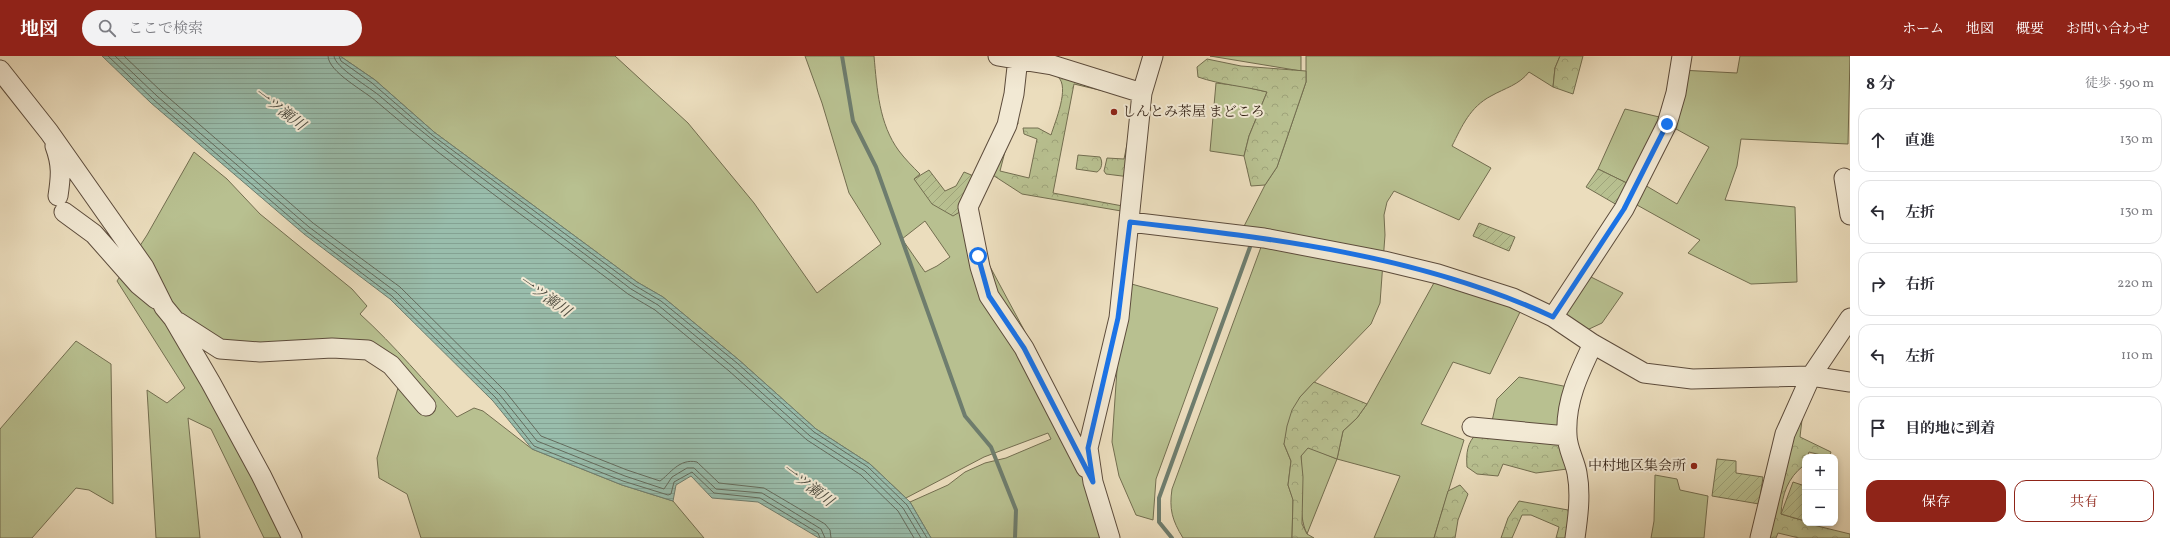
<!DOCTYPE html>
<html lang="ja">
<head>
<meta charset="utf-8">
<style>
	:root { --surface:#fff; --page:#f2f2f3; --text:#2b2b33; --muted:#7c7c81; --line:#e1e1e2; --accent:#8f2418 }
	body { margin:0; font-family:Vollkorn,"Noto Serif JP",serif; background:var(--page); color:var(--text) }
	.controls { position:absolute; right:12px; bottom:12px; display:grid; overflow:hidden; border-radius:8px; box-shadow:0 2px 6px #0003 }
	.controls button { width:36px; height:36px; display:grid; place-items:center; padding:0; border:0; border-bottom:1px solid var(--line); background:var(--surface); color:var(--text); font:20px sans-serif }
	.stop { position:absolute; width:12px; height:12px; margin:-9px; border:3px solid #1a73e8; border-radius:50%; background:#fff }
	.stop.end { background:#1a73e8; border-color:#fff; box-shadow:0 1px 4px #0008 }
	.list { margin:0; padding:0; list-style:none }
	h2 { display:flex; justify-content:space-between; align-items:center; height:52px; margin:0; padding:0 16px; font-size:17px }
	h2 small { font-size:13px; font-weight:400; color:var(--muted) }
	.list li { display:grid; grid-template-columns:26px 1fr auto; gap:12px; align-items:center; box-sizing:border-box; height:64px; margin:0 8px 8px; padding:0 8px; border:1px solid var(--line); border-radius:12px }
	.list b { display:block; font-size:15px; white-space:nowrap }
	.list em { font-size:13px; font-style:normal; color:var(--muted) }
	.actions { display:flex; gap:8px; padding:12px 16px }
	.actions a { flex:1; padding:9px 0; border:1px solid var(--accent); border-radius:12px; text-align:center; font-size:14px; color:var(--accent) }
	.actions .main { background:var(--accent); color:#fff }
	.icon { flex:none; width:22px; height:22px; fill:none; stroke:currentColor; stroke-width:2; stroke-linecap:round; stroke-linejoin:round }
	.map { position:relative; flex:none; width:1850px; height:482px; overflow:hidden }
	header { display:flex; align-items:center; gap:24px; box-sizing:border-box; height:56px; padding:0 20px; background:var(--accent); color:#fff }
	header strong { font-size:19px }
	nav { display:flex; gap:22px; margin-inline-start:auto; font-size:14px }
	.search { width:280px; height:36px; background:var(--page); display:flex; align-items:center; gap:10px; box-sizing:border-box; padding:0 14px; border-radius:22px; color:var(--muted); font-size:15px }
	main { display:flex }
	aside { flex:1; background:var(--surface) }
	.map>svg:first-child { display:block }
	.grass { fill:#b8c090; stroke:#736e50; fill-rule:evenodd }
	.forest { fill:url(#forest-crowns); stroke:#736e50 }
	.garden { fill:url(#garden-furrows); stroke:#736e50 }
	.water { fill:url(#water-rules); stroke:#6e7d6e }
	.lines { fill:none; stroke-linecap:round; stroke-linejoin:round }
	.shore { stroke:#646c5e; stroke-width:1 }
	.stream { stroke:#6e7d6e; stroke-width:4 }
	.minor-casing { stroke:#5d4c3c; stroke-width:21 }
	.minor { stroke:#f2e9d4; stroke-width:19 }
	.route { stroke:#1a73e8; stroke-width:5 }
	.poi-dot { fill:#8f2418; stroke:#f2e9d4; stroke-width:1.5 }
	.labels { text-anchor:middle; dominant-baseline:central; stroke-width:4; stroke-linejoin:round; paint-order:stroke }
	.poi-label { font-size:14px; fill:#2e1c11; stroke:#f2e9d4; text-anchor:start }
	.water-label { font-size:15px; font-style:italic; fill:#4e4c40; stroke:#f2e9d4 }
</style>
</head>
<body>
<header>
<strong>地図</strong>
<div class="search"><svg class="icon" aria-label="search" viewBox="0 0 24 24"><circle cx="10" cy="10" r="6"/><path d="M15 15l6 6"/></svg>ここで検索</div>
<nav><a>ホーム</a><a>地図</a><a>概要</a><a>お問い合わせ</a></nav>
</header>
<main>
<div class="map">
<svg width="1850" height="482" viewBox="0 0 1850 482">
	<defs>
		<pattern id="forest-crowns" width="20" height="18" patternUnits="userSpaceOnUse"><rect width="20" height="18" fill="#b8c090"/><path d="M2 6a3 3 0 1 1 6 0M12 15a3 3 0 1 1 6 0" fill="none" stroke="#9ea47b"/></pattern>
		<pattern id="garden-furrows" width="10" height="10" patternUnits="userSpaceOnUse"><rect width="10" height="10" fill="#b8c090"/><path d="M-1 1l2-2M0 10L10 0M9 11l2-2" fill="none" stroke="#9ea47b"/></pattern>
		<pattern id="water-rules" width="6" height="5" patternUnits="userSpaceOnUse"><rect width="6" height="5" fill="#99bdac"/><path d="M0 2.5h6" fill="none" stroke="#84a293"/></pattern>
	</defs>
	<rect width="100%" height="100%" fill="#ebddbd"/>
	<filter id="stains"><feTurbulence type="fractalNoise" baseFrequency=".005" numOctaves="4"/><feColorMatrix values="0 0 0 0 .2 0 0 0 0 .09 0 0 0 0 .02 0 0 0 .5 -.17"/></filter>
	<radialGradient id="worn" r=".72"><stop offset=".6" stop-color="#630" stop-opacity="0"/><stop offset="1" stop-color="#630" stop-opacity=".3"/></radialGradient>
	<path class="grass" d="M340 0H615L688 67 754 147 817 237 881 188 849 137 822 47 805 0H874C877 33 879 68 899 95 905 103 913 111 920 118L914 123 968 151 987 205 1023 272 1081 392 1105 482H931L910 446 948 429 965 416 985 407 1006 402 1051 383 1048 377 984 401 906 442 870 408 816 373 739 304 663 241 637 226 434 76 375 24ZM925 165 950 201 937 210 925 216 902 183Z
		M1210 0H1301V15Z
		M1306 0H1560L1555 12 1553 31 1529 16C1519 29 1505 32 1491 40 1470 51 1462 70 1452 90L1491 112 1459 164 1394 135 1387 146 1384 159 1385 179 1380 247 1371 268 1300 341 1284 388 1291 405 1288 429 1293 443 1292 482H1183C1172 464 1169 453 1172 433L1264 183 1239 180 1265 129 1277 111 1306 26Z
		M1740 0H1850L1848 88 1741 83 1737 110 1725 144 1795 151 1797 226 1751 228 1688 197 1700 184 1628 144 1635 131 1598 113 1625 53 1668 63 1680 14 1737 17ZM1667 68 1709 91 1677 148 1638 125Z
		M1216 27 1241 30 1267 36 1249 80 1244 100 1210 95Z
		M194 96 227 123 260 158 352 233 367 250 360 258C395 290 425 326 457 361L474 352 483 355 532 393 622 429 673 445 704 482H421L407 438 379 422 377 402 401 322 368 294 260 296 186 272 292 482H264L211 373 188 362 200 482H156L147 334 167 347 185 332 117 225 147 179Z
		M1581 216 1623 237 1602 267 1587 274 1556 256Z
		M1435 225 1521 254 1490 318 1453 306 1421 368 1464 384 1434 482H1374L1400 420 1337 403 1307 478C1297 458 1303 424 1301 400L1308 391 1337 403 1343 375 1357 362 1367 348Z
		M1128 227 1218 252 1156 423 1153 464 1136 459 1119 420 1112 386 1118 299Z
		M76 285 111 308 113 448 89 434 76 432 32 482H0V373Z
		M1519 321 1573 332 1567 380 1490 374 1497 343Z
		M1655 419 1677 423 1680 434 1708 440 1704 482H1651L1654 465Z"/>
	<path class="forest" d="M1560 0H1583L1573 38 1553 31 1555 12Z
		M1207 3 1241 10 1306 15V26L1277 111 1265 129 1251 130 1244 100 1249 80 1267 36C1244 30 1221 29 1198 21L1197 11Z
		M1049 16 1140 39 1130 121 1106 118 1104 115 1107 102 1124 103 1131 69 1133 42 1074 28 1053 137 1128 151 1127 156 1022 138 985 114 1017 53 1018 68 1010 76 1000 115 1029 122 1037 83 1024 78 1023 72H1038L1051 79C1055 66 1070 31 1058 21 1056 19 1052 18 1049 16Z
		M1078 99 1100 101C1103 106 1102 113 1097 116L1076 113Z
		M1314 326 1367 348 1357 362 1343 375 1337 403 1308 392 1301 400 1303 421 1302 468 1307 478 1314 482H1292L1293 444 1288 429 1291 405 1284 388 1287 370 1292 354 1300 341Z
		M1803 355 1800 381 1831 396 1829 401 1809 396 1807 401H1805L1803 410C1788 422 1782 438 1781 458L1805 465V467L1850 478V482H1799L1778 477 1776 482H1761L1785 378Z
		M1477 377 1567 380 1575 412 1536 417 1503 408 1498 420 1477 418 1467 411C1466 397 1467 387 1477 377Z
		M1460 429 1468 438 1458 464 1455 482H1434L1448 435Z
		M1519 445 1579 456 1575 482H1556L1559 471 1531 459H1522L1512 482H1501L1508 462Z"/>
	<path class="garden" d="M1598 113 1635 131 1624 153 1586 131Z
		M929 114 945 135 956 130 964 116 981 123 968 151 953 160 932 148 914 123Z
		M1479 167 1515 181 1509 195 1473 180Z
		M1717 403 1736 405V417L1763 421 1759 448 1712 440Z
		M1793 426 1805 430V465L1781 458Z"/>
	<path class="water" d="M102 0H340L375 24 434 76 637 226 663 241 739 304 816 373 870 408 910 446 931 482H819L758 446 712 442 691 420 676 429 673 445 622 429 532 393 493 345 390 243 304 178 151 47Z"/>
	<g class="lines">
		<path class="shore" d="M108 0 154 44 306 175 392 240 496 342 534 390 623 425 668 439 671 438 674 426 692 416 714 437 760 442 818 477 820 482
			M115 0 157 40 309 171 396 236 500 339 537 385 625 420 664 433 672 421 687 412H694L716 433 762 437 821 473 825 482
			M124 0 162 36 313 167 400 231 505 335 541 380 627 414 660 425C670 418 679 402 697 406L719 427 764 432 825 468 830 474 831 482
			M328 0C328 16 365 35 377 46 457 115 544 174 628 238L655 254 729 315 807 384 861 419 898 455 914 482
			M334 0C334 11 371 32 381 41 460 110 548 169 631 233L658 249 733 311 810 380 865 415 903 452 921 482
			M339 0 341 5 372 27 432 79 634 229 661 245 737 307 814 376 868 411 907 449 927 482"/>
		<path class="stream" d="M842 0 853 65 876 111 965 360 991 391 1016 454 1015 482
			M1172 482 1159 466V442L1250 191"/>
		<g class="minor-casing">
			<path id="minor" d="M998 0 1052 9 1142 37
				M1018 2 1014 38 1007 69 968 151 980 211 989 240 1024 292 1086 412
				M0 14 49 76 144 211 164 251 173 262 211 327 261 419 292 482
				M55 90C62 109 61 120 58 140
				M1844 122 1850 159
				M64 156 94 178 139 229 156 243
				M1130 166 1264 182 1384 205 1438 218 1513 242 1553 261 1593 288 1644 317 1692 323 1811 320 1850 326
				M1553 261 1624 153 1667 68 1676 37 1682 0
				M178 266 220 293 260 296 332 292 368 294 391 309 426 350
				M1472 371 1567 380
				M1110 482 1093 426 1088 392 1119 262 1142 37 1153 0
				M1575 482C1578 461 1581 438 1577 417 1575 405 1567 392 1567 379 1565 346 1579 317 1593 288
				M1760 482 1785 378 1811 320 1850 262"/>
		</g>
		<use href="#minor" class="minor"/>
	</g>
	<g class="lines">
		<path class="route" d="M978 200 989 240 1024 292 1093 426 1088 392 1118 262 1130 166C1273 182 1422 200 1553 261L1624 153 1667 68"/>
	</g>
	<g class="poi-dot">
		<circle cx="1114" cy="56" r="4"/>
		<circle cx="1694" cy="410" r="4"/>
	</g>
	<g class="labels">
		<g class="poi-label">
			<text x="1122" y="56">しんとみ茶屋 まどころ</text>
			<text x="1686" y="410" text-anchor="end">中村地区集会所</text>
		</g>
		<g class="water-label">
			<text transform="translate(279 54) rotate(37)">一ツ瀬川</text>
			<text transform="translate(544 241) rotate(35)">一ツ瀬川</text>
			<text transform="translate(807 430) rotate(37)">一ツ瀬川</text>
		</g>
	</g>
	<rect width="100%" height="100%" filter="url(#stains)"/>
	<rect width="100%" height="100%" fill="url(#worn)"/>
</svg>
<div class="controls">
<button>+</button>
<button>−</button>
</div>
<div class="stop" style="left:978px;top:200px"></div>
<div class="stop end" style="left:1667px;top:68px"></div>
</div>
<aside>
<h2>8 分<small>徒歩 · 590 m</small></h2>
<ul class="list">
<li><svg class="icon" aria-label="ahead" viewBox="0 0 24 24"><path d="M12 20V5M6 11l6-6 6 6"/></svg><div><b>直進</b></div><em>130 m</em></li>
<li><svg class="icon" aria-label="left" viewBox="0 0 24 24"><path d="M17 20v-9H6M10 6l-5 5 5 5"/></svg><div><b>左折</b></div><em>130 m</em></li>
<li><svg class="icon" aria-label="right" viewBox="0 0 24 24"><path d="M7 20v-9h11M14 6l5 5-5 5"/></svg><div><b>右折</b></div><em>220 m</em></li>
<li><svg class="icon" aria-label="left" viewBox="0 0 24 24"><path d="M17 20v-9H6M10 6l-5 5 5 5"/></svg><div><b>左折</b></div><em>110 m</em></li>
<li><svg class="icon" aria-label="arrive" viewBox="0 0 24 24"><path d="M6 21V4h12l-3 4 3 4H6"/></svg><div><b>目的地に到着</b></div></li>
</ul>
<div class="actions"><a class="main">保存</a><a>共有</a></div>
</aside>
</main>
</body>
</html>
